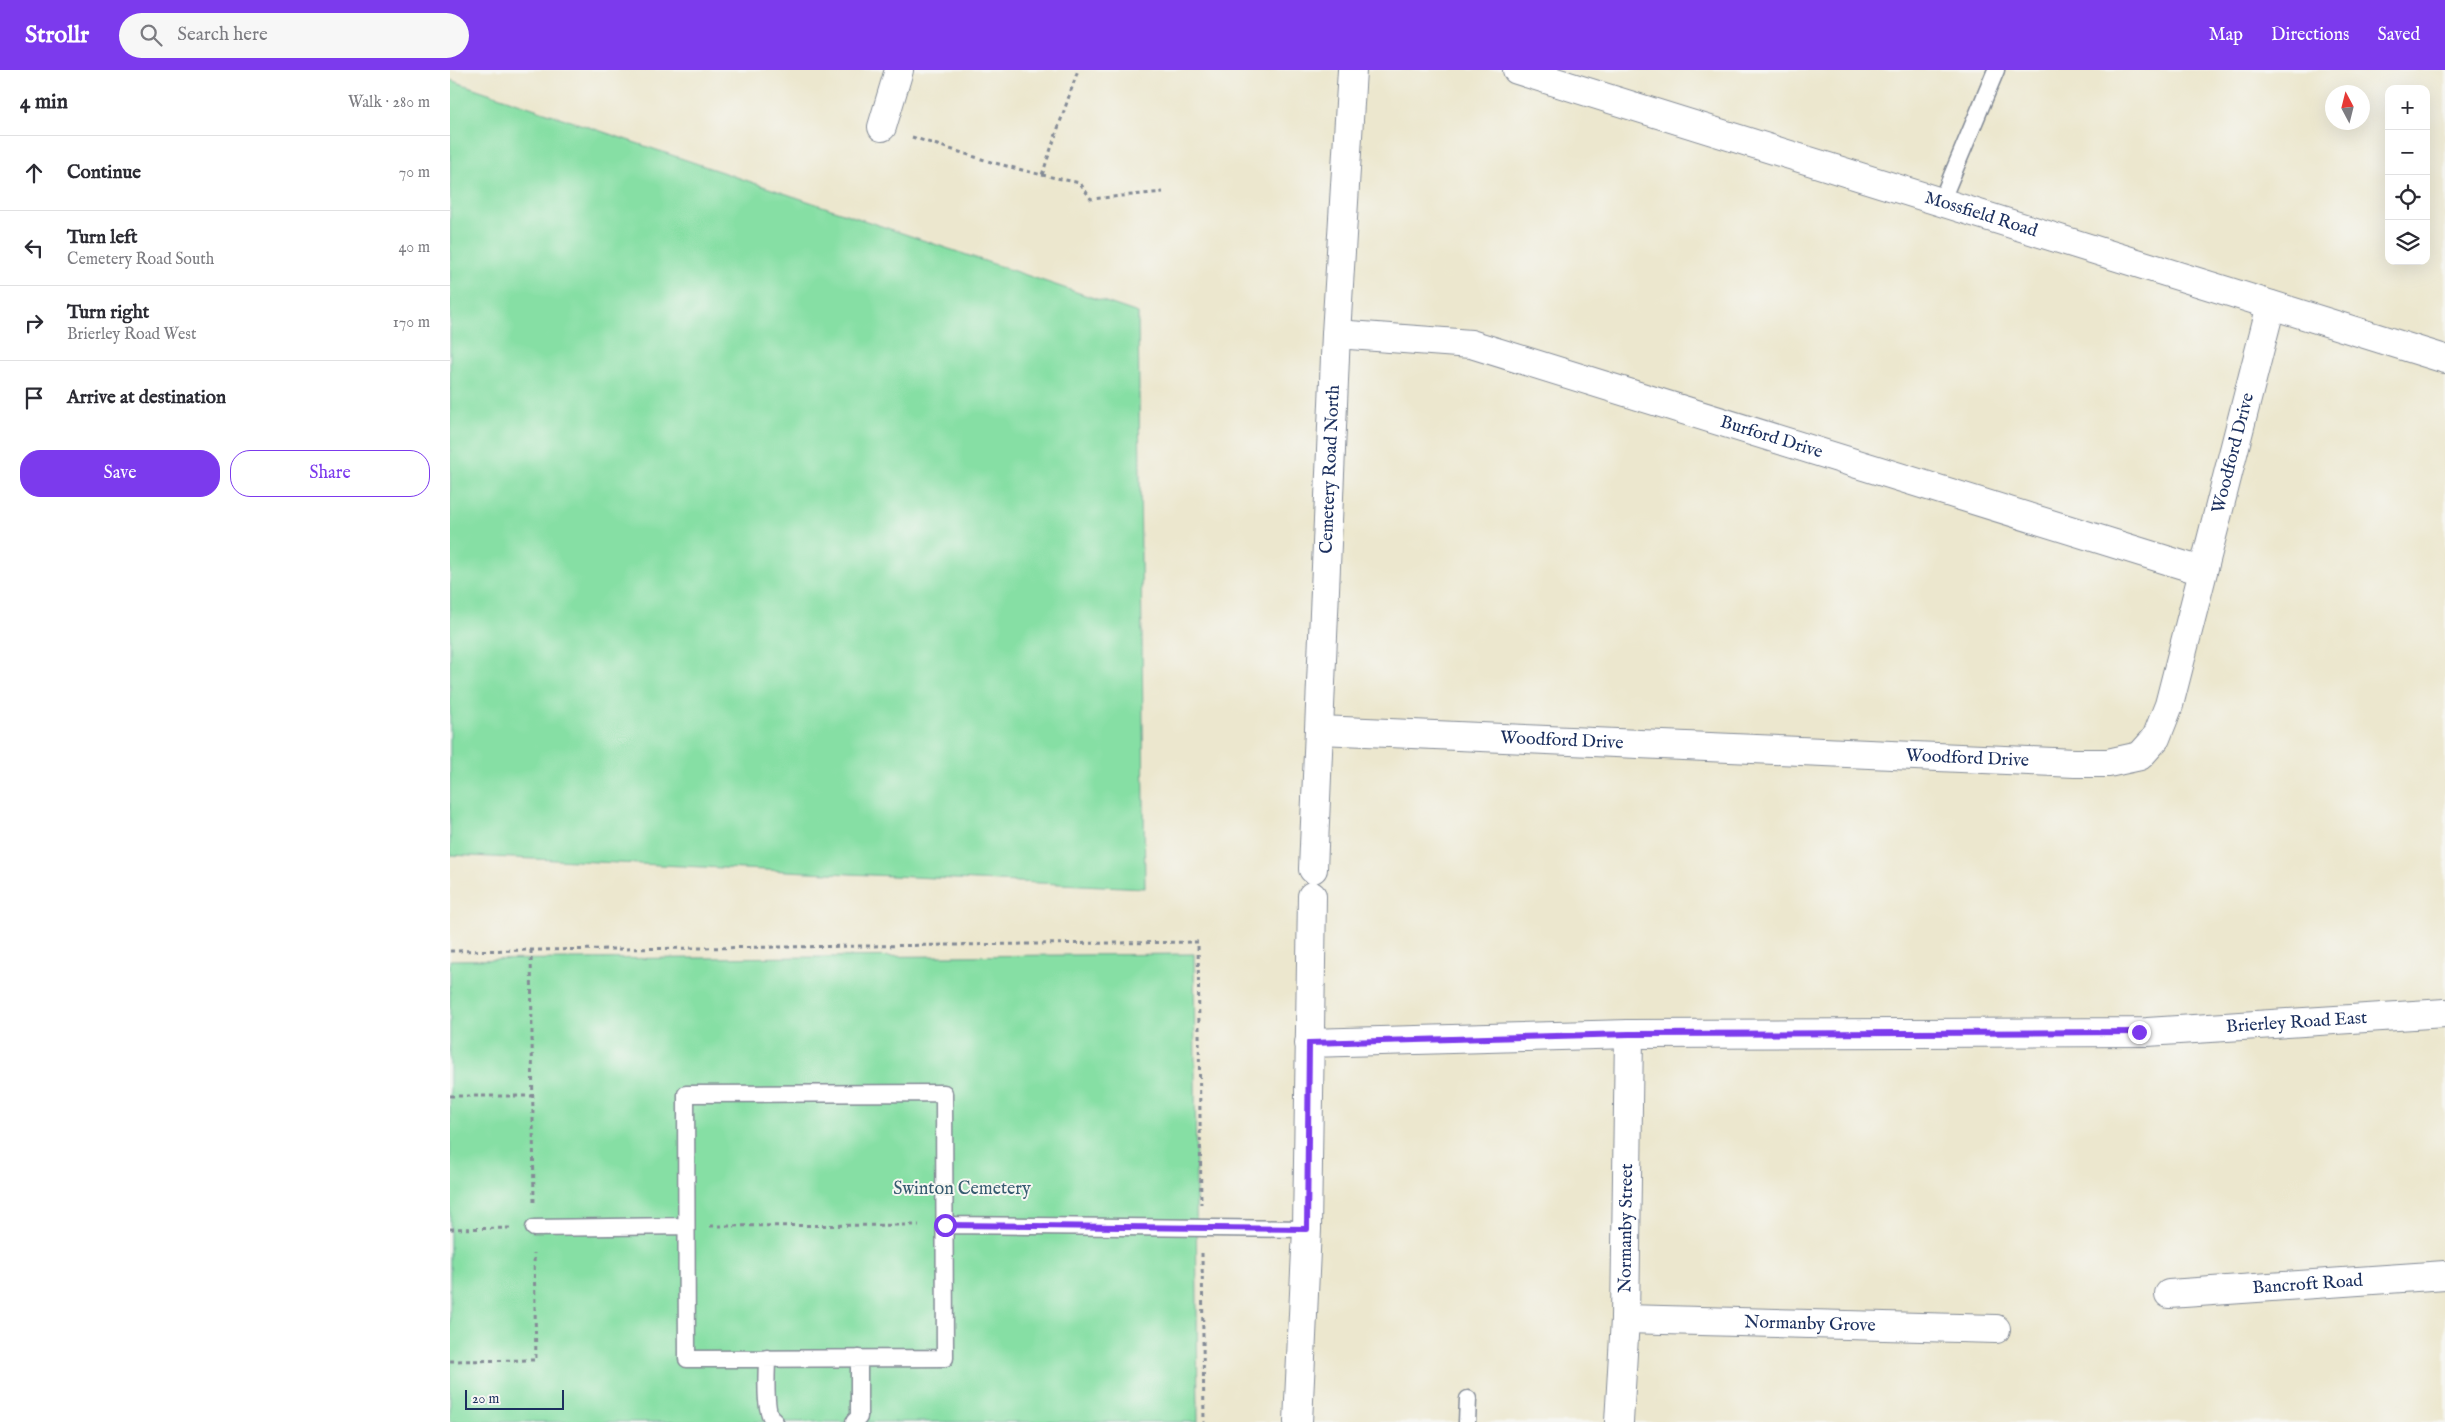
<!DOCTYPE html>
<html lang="en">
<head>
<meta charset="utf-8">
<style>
	:root { --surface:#fff; --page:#f7f7f7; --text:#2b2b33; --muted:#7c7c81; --line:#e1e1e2; --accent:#7c3aed }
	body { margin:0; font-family:"IM FELL English",serif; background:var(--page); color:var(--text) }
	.controls { position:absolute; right:15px; top:15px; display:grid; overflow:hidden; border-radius:10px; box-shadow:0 5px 20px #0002 }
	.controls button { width:45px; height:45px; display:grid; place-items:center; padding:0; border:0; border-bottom:1px solid var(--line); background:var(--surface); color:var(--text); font:25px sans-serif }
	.compass { position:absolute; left:1875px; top:15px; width:45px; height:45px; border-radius:50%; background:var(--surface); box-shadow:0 5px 20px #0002; rotate:353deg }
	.scale { position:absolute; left:15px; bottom:12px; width:99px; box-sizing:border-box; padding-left:5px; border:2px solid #1b2f5e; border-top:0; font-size:14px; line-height:18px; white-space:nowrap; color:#1b2f5e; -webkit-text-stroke:4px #f6f6f2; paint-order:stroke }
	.stop { position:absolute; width:15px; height:15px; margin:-11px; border:4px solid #7c3aed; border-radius:50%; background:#fff }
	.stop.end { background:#7c3aed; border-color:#fff; box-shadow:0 1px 5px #0008 }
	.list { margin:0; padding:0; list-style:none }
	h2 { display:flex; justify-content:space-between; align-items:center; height:65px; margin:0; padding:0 20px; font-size:21px }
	h2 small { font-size:16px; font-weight:400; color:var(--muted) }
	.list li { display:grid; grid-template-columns:32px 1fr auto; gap:15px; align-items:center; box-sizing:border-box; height:75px; padding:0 20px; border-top:1px solid var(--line) }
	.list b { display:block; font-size:19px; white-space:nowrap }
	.list p { margin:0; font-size:16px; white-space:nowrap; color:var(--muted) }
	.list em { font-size:16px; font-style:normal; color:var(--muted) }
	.actions { display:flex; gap:10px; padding:15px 20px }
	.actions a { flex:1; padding:11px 0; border:1px solid var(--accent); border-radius:20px; text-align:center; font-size:18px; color:var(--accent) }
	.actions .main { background:var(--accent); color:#fff }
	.icon { flex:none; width:28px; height:28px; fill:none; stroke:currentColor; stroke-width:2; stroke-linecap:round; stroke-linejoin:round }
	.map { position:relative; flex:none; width:1995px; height:1352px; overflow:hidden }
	header { display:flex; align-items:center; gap:30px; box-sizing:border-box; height:70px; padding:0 25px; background:var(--accent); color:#fff }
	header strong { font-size:24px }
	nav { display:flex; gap:28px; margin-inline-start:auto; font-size:18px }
	.search { width:350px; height:45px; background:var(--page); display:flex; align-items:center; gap:12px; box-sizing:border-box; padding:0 18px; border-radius:28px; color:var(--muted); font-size:19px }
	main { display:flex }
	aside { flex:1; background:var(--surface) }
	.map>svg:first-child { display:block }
	.green { fill:#86dfa4; stroke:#508781 }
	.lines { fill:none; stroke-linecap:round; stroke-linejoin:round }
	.service-casing { stroke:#848b96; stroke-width:19 }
	.minor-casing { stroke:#848b96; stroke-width:30 }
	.path { stroke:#848b96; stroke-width:3; stroke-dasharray:4 4; stroke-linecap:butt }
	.service { stroke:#fff; stroke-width:16 }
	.minor { stroke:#fff; stroke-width:28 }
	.route { stroke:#7c3aed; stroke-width:6 }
	.labels { text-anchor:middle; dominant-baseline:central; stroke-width:4; stroke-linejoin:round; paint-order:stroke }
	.street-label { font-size:18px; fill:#1b2f5e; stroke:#f6f6f2 }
	.park-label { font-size:18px; fill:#365b70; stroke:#f6f6f2 }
</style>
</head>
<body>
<header>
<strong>Strollr</strong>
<div class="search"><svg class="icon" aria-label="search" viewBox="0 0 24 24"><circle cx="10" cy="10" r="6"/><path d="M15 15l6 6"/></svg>Search here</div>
<nav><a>Map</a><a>Directions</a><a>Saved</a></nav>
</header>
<main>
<aside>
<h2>4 min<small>Walk · 280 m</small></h2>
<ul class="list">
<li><svg class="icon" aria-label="ahead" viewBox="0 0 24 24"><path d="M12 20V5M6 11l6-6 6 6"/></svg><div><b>Continue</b></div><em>70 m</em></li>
<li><svg class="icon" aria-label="left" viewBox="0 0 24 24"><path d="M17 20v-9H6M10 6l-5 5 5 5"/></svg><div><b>Turn left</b><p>Cemetery Road South</p></div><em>40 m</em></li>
<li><svg class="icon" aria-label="right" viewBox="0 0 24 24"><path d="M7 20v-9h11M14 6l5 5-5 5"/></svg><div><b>Turn right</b><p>Brierley Road West</p></div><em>170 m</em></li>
<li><svg class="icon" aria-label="arrive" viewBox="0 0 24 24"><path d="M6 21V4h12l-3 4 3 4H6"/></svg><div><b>Arrive at destination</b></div></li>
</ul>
<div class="actions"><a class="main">Save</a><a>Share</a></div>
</aside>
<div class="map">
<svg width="1995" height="1352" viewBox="0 0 1995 1352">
	<rect width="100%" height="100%" fill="#f6f6f2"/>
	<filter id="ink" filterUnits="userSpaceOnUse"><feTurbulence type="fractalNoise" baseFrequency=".02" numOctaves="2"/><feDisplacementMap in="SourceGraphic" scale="10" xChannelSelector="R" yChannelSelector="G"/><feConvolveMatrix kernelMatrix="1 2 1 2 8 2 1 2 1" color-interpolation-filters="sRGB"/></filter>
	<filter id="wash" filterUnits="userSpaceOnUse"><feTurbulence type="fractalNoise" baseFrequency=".0096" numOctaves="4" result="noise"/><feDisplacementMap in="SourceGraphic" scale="20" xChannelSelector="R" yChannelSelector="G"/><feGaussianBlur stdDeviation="1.12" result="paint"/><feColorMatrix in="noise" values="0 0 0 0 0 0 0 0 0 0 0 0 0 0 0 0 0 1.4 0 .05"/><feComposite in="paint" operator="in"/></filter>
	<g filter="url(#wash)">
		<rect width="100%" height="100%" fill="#ece7ce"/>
		<path class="green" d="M0 10 688 243 695 818 0 785Z
			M744 884 748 1352H0V890Z"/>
	</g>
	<g filter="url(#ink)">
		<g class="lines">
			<g class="service-casing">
				<path id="service" d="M1491 132 1546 0
					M494 1023 495 1288 237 1289 236 1024Z
					M495 1155 857 1159
					M84 1158 236 1156
					M317 1288C317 1303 313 1344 325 1352
					M404 1352 409 1347V1288
					M1017 1352 1018 1329"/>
			</g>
			<g class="minor-casing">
				<g id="minor">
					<path id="s1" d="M1067 0 1995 289"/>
					<path d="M432 57 449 0"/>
					<path id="s2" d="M886 264 1021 274 1752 501"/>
					<path id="s3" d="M870 660 1625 693H1658L1690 686 1706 668 1719 635 1821 235"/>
					<path id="s4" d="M863 799 886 264 902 0"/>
					<path id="s5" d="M859 973 1179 964 1697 962 1995 943"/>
					<path id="s6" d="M1719 1224 1995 1205"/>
					<path id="s7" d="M1175 1249 1546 1259"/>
					<path d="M848 1352 857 1159 862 826"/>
					<path id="s8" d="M1169 1352 1175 1249 1179 964"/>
				</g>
			</g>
			<path class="path" d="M462 67 541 92 592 105 628 0
				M592 105 630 113 641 129 713 122
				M81 880 84 1134
				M0 881 748 872 751 1134
				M0 1026H82
				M260 1156 469 1155
				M0 1159 61 1158
				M752 1183 754 1352
				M0 1291 86 1290 84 1183"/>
			<use href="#service" class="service"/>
			<use href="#minor" class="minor"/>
		</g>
	</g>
	<g class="lines" filter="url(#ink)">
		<path class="route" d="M495 1155 857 1159 859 973 1179 964 1689 962"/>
	</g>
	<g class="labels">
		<g class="street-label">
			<text stroke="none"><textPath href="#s1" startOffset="486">Mossfield Road</textPath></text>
			<text stroke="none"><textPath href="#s2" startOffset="450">Burford Drive</textPath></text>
			<text stroke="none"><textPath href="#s3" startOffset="1141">Woodford Drive</textPath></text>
			<text stroke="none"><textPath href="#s4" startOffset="400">Cemetery Road North</textPath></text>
			<text stroke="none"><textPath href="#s3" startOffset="242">Woodford Drive</textPath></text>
			<text stroke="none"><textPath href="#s3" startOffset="648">Woodford Drive</textPath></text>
			<text stroke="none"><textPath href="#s5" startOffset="988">Brierley Road East</textPath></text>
			<text stroke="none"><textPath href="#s8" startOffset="194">Normanby Street</textPath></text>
			<text stroke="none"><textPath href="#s6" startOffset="139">Bancroft Road</textPath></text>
			<text stroke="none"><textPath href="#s7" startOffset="185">Normanby Grove</textPath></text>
		</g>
		<g class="park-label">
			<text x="512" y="1119">Swinton Cemetery</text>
		</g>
	</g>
</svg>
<div class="controls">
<button>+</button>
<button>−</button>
<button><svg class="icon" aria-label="locate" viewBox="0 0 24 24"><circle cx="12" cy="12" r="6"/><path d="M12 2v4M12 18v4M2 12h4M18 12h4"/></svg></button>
<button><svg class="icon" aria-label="layers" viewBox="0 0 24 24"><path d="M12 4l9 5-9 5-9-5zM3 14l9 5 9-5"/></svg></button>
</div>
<svg class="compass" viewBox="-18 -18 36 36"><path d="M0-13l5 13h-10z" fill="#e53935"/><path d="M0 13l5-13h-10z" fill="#7c7c81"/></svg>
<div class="scale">20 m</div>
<div class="stop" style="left:495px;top:1155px"></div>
<div class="stop end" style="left:1689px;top:962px"></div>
</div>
</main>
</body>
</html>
